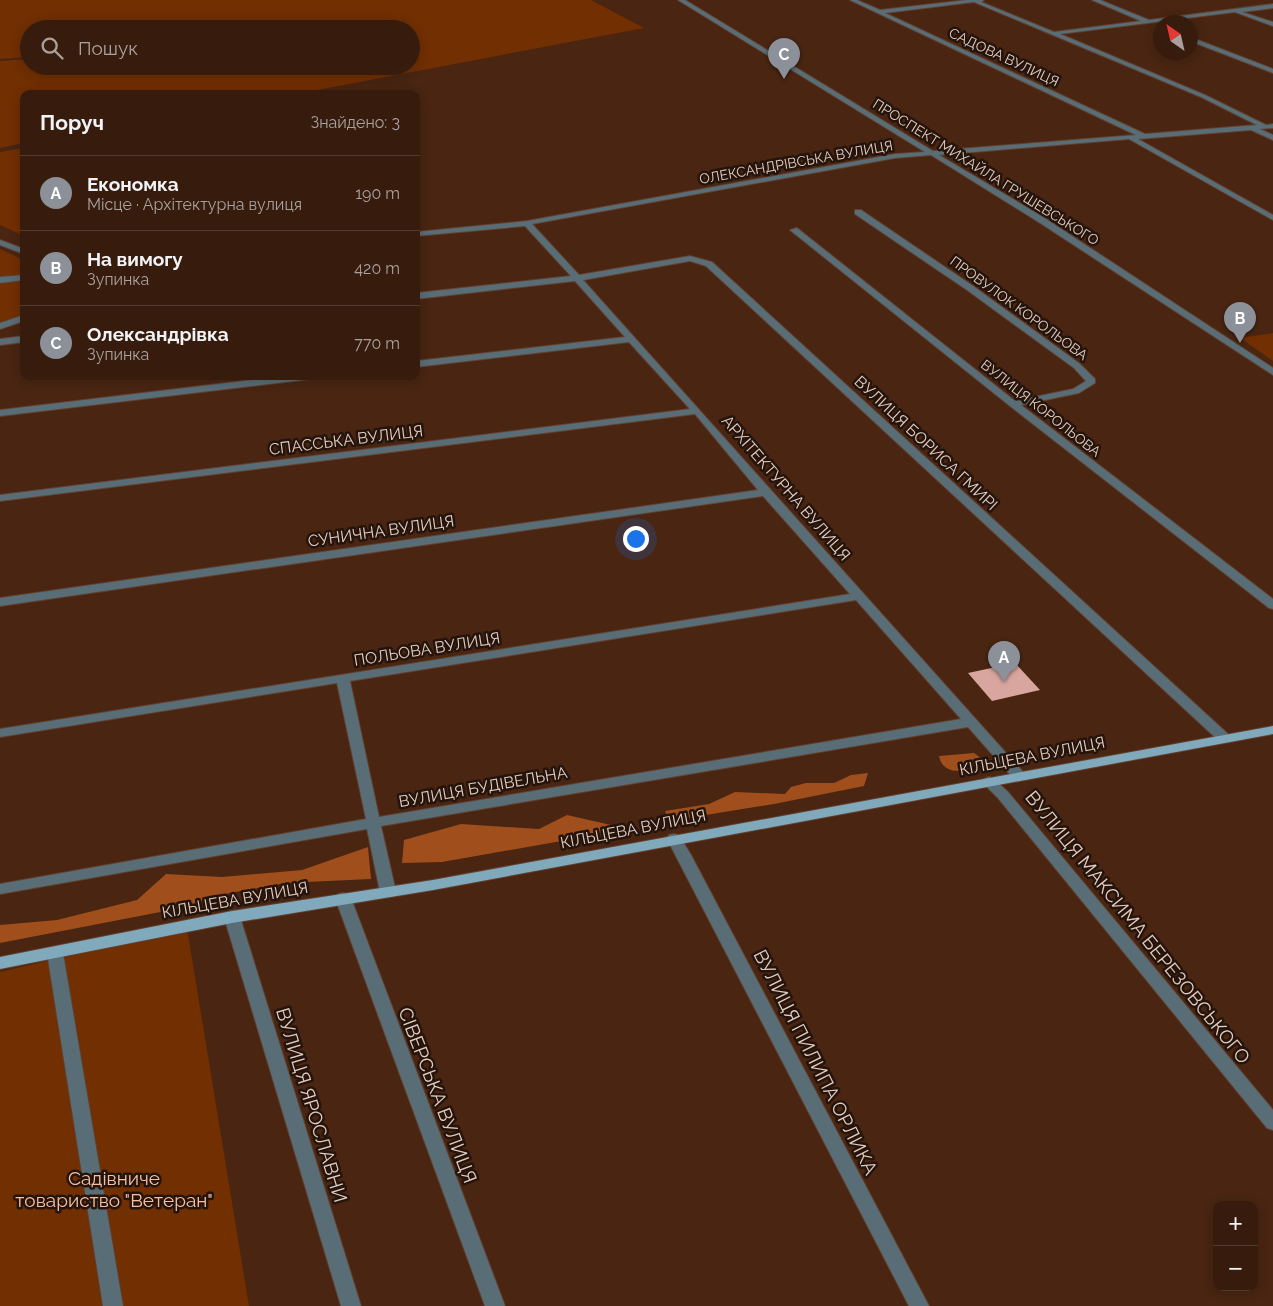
<!DOCTYPE html>
<html lang="uk">
<head>
<meta charset="utf-8">
<style>
	:root { --surface:#371c0e; --page:#42291c; --text:#f1f3f6; --muted:#aaa19e; --line:#513a2e; --accent:#8c9099 }
	body { margin:0; font-family:Raleway,sans-serif; background:var(--page); color:var(--text) }
	.controls { position:absolute; right:15px; bottom:15px; display:grid; overflow:hidden; border-radius:10px; box-shadow:0 2px 12px #0003 }
	.controls button { width:45px; height:45px; display:grid; place-items:center; padding:0; border:0; border-bottom:1px solid var(--line); background:var(--surface); color:var(--text); font:25px sans-serif }
	.compass { position:absolute; left:1153px; top:15px; width:45px; height:45px; border-radius:50%; background:var(--surface); box-shadow:0 2px 12px #0003; rotate:326deg }
	.you { position:absolute; left:635px; top:538px; width:18px; height:18px; margin:-12px; border:4px solid #fff; border-radius:50%; background:#1a73e8; box-shadow:0 0 0 8px #1a73e833 }
	.badge { display:grid; place-items:center; width:32px; height:32px; border-radius:50%; background:var(--accent); color:#fff; font-size:16px; font-weight:700 }
	.pin { position:absolute; translate:-50% -41px; filter:drop-shadow(0 1px 2px #0008) }
	.pin::after { content:''; position:absolute; top:26px; width:18px; height:15px; background:inherit; clip-path:polygon(0 0,100% 0,50% 100%) }
	.list { margin:0; padding:0; list-style:none }
	h2 { display:flex; justify-content:space-between; align-items:center; height:65px; margin:0; padding:0 20px; font-size:21px }
	h2 small { font-size:16px; font-weight:400; color:var(--muted) }
	.list li { display:grid; grid-template-columns:32px 1fr auto; gap:15px; align-items:center; box-sizing:border-box; height:75px; padding:0 20px; border-top:1px solid var(--line) }
	.list b { display:block; font-size:19px; white-space:nowrap }
	.list p { margin:0; font-size:16px; white-space:nowrap; color:var(--muted) }
	.list em { font-size:16px; font-style:normal; color:var(--muted) }
	.icon { flex:none; width:28px; height:28px; fill:none; stroke:currentColor; stroke-width:2; stroke-linecap:round; stroke-linejoin:round }
	.map { position:relative; flex:none; width:1273px; height:1306px; overflow:hidden }
	.search { position:absolute; background:var(--surface); box-shadow:0 2px 12px #0003; left:20px; top:20px; width:400px; height:55px; display:flex; align-items:center; gap:12px; box-sizing:border-box; padding:0 18px; border-radius:28px; color:var(--muted); font-size:19px }
	.panel { position:absolute; background:var(--surface); box-shadow:0 2px 12px #0003; left:20px; top:90px; width:400px; height:290px; border-radius:10px }
	.map>svg:first-child { display:block }
	.green { fill:#712f02 }
	.forest { fill:#a04e1c }
	.building { fill:#d9a69f }
	.lines { fill:none; stroke-linecap:round; stroke-linejoin:round }
	.minor-casing { stroke:#62402e; stroke-width:2 }
	.major-casing { stroke:#62402e; stroke-width:2 }
	.minor { fill:#596d76; fill-rule:evenodd }
	.major { fill:#80a9bb; fill-rule:evenodd }
	.labels { text-anchor:middle; dominant-baseline:central; stroke-width:5; stroke-linejoin:round; paint-order:stroke }
	.far-street-label { font-size:14px; fill:#e3ccc1; stroke:#24140b }
	.street-label { font-size:16px; fill:#e3ccc1; stroke:#24140b }
	.near-street-label { font-size:19px; fill:#e3ccc1; stroke:#24140b }
	.near-park-label { font-size:19px; fill:#f7bfa4; stroke:#24140b }
</style>
</head>
<body>
<div class="map">
<svg width="1273" height="1306" viewBox="0 0 1273 1306">
	<rect width="100%" height="100%" fill="#492512"/>
	<path class="green" d="M0 0H591L644 28 296 94H24V143L0 148V61L29 59V66H411V29H29V57L0 59Z
		M24 148V236L0 225V152Z
		M0 249 24 260V317L0 324Z
		M1273 333V361L1240 338Z
		M187 928 249 1306H0V972Z"/>
	<path class="forest" d="M974 753 985 761C971 772 943 778 939 756Z
		M868 773 864 786 774 804 669 821 665 811 709 804 735 792 785 794 791 787 806 783H834L851 775Z
		M567 815 620 827 584 837 442 862 402 863 404 840 461 824 539 829Z
		M368 847 371 879 285 883 225 894 181 908 0 943V925L57 920 137 900 166 874 222 877 302 870Z"/>
	<path class="building" d="M1015 663 1040 690 992 701 968 673Z"/>
	<g class="lines">
		<g class="minor-casing">
			<path id="minor" d="M678 0H685L933 151 1136 135 850 0H857L880 10 967 0H984L981 2 1054 32 1141 21 1092 0H1100L1149 20 1273 4V8L1242 12 1273 22V26L1235 12 1060 34 1205 95 1266 125 1273 124V128L1260 129 1273 135V140L1251 130 1138 139 1273 215V220L1129 139 939 155 1043 217 1273 368V375L1037 221 931 155 895 158 532 224 579 275 690 256 712 262 1228 734 1230 737 1228 740H1218L706 266 690 261 583 280 1024 773 1026 776 1024 779H1014L968 727 381 826 396 892 393 896 388 897 383 896 380 892 367 829 0 894V884L366 819 337 683 0 737V729L850 594 763 496 0 606V598L758 490 695 414 0 501V495L690 409 629 342 416 367V361L625 337 575 281 416 299V293L571 276 525 226 416 236V232L527 221 895 154 925 152ZM974 2 1201 97 1257 125 1145 134 885 13ZM856 600 961 719 379 817 350 681Z
				M1190 37 1273 69V73L1190 41Z
				M855 210H861L973 286 1080 364 1095 379V383L1079 393 1021 405 1273 599V609L1269 608 1010 406 790 230 797 228 1015 401 1073 389 1086 381 1074 368 967 290 855 214Z
				M0 240 24 249V254L0 245Z
				M24 275V280L0 283V277Z
				M24 315V321L0 329V323Z
				M24 336V342L0 345V339Z
				M285 376H316L311 379 0 416V410Z
				M989 777 994 779 1008 792 1273 1110V1130L1267 1128 998 798 982 782 984 779Z
				M674 834 679 835 691 855 929 1306H909L667 839 669 835Z
				M343 893 348 894 351 898 505 1306H485L335 898 338 894Z
				M232 911 237 913 240 917 361 1306H341L224 917 227 913Z
				M55 947 61 949 63 953 123 1306H103L47 953 49 949Z"/>
		</g>
		<g class="major-casing">
			<path id="major" d="M1273 726V734L433 890 232 923 0 969V957L232 911 433 880Z"/>
		</g>
		<use href="#minor" class="minor"/>
		<use href="#major" class="major"/>
	</g>
	<g class="labels">
		<g class="far-street-label">
			<text transform="translate(1004 57) rotate(25)">САДОВА ВУЛИЦЯ</text>
			<text transform="translate(796 162) rotate(-10)">ОЛЕКСАНДРІВСЬКА ВУЛИЦЯ</text>
			<text transform="translate(986 172) rotate(32)">ПРОСПЕКТ МИХАЙЛА ГРУШЕВСЬКОГО</text>
			<text transform="translate(1019 308) rotate(36)">ПРОВУЛОК КОРОЛЬОВА</text>
			<text transform="translate(1041 408) rotate(38)">ВУЛИЦЯ КОРОЛЬОВА</text>
		</g>
		<g class="street-label">
			<text transform="translate(346 440) rotate(-7)">СПАССЬКА ВУЛИЦЯ</text>
			<text transform="translate(926 443) rotate(43)">ВУЛИЦЯ БОРИСА ГМИРІ</text>
			<text transform="translate(786 488) rotate(49)">АРХІТЕКТУРНА ВУЛИЦЯ</text>
			<text transform="translate(381 531) rotate(-8)">СУНИЧНА ВУЛИЦЯ</text>
			<text transform="translate(427 649) rotate(-9)">ПОЛЬОВА ВУЛИЦЯ</text>
			<text transform="translate(1032 756) rotate(-11)">КІЛЬЦЕВА ВУЛИЦЯ</text>
			<text transform="translate(483 787) rotate(-10)">ВУЛИЦЯ БУДІВЕЛЬНА</text>
			<text transform="translate(633 829) rotate(-11)">КІЛЬЦЕВА ВУЛИЦЯ</text>
			<text transform="translate(235 900) rotate(-10)">КІЛЬЦЕВА ВУЛИЦЯ</text>
		</g>
		<g class="near-street-label">
			<text transform="translate(1138 927) rotate(51)">ВУЛИЦЯ МАКСИМА БЕРЕЗОВСЬКОГО</text>
			<text transform="translate(816 1062) rotate(63)">ВУЛИЦЯ ПИЛИПА ОРЛИКА</text>
			<text transform="translate(438 1095) rotate(69)">СІВЕРСЬКА ВУЛИЦЯ</text>
			<text transform="translate(312 1105) rotate(73)">ВУЛИЦЯ ЯРОСЛАВНИ</text>
		</g>
		<g class="near-park-label">
			<text x="114" y="1178">Садівниче<tspan x="114" dy="22">товариство "Ветеран"</tspan></text>
		</g>
	</g>
</svg>
<div class="controls">
<button>+</button>
<button>−</button>
</div>
<svg class="compass" viewBox="-18 -18 36 36"><path d="M0-13l5 13h-10z" fill="#e53935"/><path d="M0 13l5-13h-10z" fill="#aaa19e"/></svg>
<div class="you"></div>
<div class="pin badge" style="left:1004px;top:682px">A</div>
<div class="pin badge" style="left:1240px;top:343px">B</div>
<div class="pin badge" style="left:784px;top:79px">C</div>
<div class="search"><svg class="icon" aria-label="search" viewBox="0 0 24 24"><circle cx="10" cy="10" r="6"/><path d="M15 15l6 6"/></svg>Пошук</div>
<section class="panel">
<h2>Поруч<small>Знайдено: 3</small></h2>
<ul class="list">
<li><span class="badge">A</span><div><b>Економка</b><p>Місце · Архітектурна вулиця</p></div><em>190 m</em></li>
<li><span class="badge">B</span><div><b>На вимогу</b><p>Зупинка</p></div><em>420 m</em></li>
<li><span class="badge">C</span><div><b>Олександрівка</b><p>Зупинка</p></div><em>770 m</em></li>
</ul>
</section>
</div>
</body>
</html>
